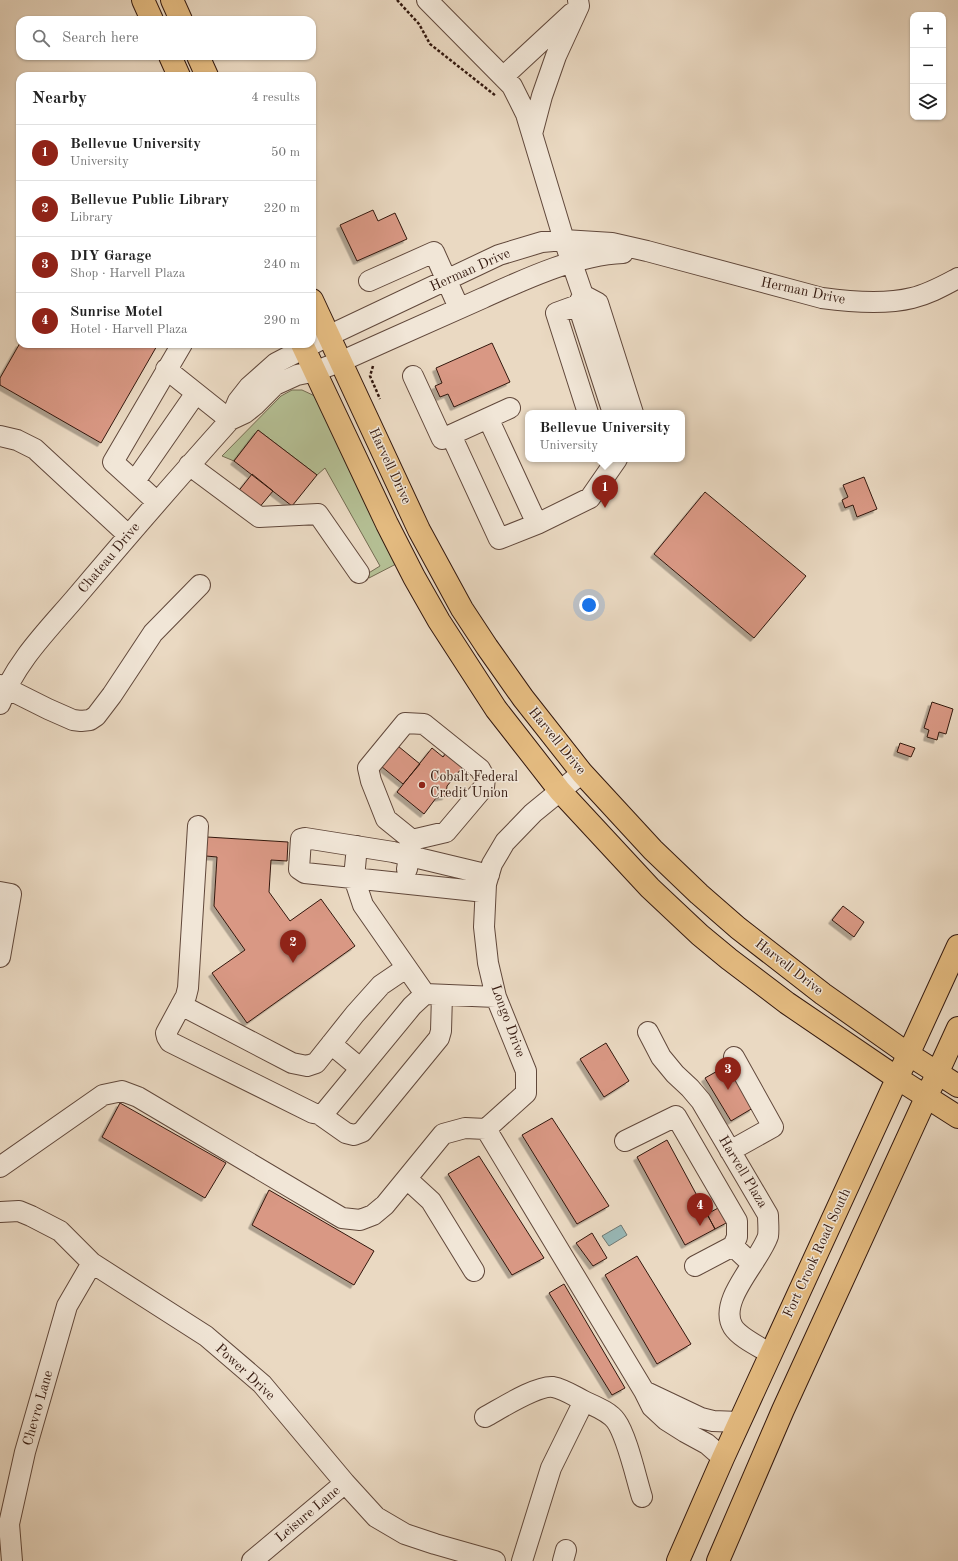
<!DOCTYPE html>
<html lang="en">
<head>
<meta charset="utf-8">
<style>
	:root { --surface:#fff; --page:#f6f6f6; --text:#222; --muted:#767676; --line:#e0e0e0; --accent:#8f2418 }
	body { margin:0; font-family:"Old Standard TT",serif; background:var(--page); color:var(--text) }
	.controls { position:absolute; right:12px; top:12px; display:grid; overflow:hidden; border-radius:8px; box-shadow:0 1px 3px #0004 }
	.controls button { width:36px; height:36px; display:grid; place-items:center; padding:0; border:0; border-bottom:1px solid var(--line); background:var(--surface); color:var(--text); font:20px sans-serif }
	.you { position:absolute; left:589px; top:605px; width:14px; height:14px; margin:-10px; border:3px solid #fff; border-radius:50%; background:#1a73e8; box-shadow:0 0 0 6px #1a73e833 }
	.badge { display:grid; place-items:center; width:26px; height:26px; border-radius:50%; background:var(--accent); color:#fff; font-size:13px; font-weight:700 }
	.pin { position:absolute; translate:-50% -33px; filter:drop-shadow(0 1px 2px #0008) }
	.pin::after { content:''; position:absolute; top:21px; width:14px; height:12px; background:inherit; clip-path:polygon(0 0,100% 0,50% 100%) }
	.popup { position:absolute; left:525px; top:410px; width:160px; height:52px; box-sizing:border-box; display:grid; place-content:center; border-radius:8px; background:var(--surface); filter:drop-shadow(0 1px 3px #0005); font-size:13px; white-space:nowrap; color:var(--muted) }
	.popup b { font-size:15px; color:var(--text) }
	.popup::after { content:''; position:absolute; left:50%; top:100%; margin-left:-8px; border:8px solid transparent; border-top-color:var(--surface) }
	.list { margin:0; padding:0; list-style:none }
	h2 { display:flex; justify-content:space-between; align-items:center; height:52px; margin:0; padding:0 16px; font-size:17px }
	h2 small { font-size:13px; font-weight:400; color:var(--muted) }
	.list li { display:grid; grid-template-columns:26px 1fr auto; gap:12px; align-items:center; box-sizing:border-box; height:56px; padding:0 16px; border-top:1px solid var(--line) }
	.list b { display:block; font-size:15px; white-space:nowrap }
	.list p { margin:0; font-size:13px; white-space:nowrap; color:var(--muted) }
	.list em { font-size:13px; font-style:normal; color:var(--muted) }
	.icon { flex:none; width:22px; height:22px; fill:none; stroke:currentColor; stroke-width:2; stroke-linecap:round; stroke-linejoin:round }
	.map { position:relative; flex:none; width:958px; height:1561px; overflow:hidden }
	.search { position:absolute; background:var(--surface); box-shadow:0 1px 3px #0004; left:16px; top:16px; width:300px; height:44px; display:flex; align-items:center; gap:10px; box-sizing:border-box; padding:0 14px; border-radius:12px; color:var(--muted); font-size:15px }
	.panel { position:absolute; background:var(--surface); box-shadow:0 1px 3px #0004; left:16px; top:72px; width:300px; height:276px; border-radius:12px }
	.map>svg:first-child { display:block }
	.green { fill:#b5c095; stroke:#746c52 }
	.water { fill:#98b9b8; stroke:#707974 }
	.building { fill:#d99884; stroke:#33180e; filter:url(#shadow) }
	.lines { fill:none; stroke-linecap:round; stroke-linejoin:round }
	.minor-casing { stroke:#61483b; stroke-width:22 }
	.major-casing { stroke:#33180e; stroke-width:24 }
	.path { stroke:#33180e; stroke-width:2.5; stroke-dasharray:3 2; stroke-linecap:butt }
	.minor { stroke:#f1e6d7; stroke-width:20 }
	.major { stroke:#e5bc81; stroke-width:22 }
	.poi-dot { fill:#8f2418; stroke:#f1e6d7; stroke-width:1.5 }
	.labels { text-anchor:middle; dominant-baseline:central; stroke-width:3; stroke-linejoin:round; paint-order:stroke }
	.street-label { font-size:14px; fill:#33180e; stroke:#f1e6d7 }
	.poi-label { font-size:14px; fill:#33180e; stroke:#f1e6d7; text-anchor:start }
</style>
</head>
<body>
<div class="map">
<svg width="958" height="1561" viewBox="0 0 958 1561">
	<defs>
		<filter id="shadow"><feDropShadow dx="-3.5" dy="3.5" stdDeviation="0" flood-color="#0004"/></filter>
	</defs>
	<rect width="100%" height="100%" fill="#ead9c2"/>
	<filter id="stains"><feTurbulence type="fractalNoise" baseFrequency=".005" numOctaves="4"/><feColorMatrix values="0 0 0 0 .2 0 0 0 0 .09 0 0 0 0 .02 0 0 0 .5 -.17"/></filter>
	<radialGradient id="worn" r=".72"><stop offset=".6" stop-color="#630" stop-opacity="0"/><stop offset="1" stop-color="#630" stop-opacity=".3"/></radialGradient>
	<path class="green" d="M292 390H302L317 397 398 563 369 578 367 574 380 566 325 468 317 475 258 430 234 461 222 456 281 396Z"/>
	<path class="water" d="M621 1225 627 1235 609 1246 602 1236Z"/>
	<path class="building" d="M373 210 378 221 395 213 407 239 357 261 340 225Z
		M20 343V344H158L101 443 0 385V378Z
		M492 343 510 382 454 407 448 394 440 397 435 386 442 383 436 368Z
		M258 430 317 475 292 506 234 461Z
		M252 474 273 491 258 509 237 493Z
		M864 477 877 509 857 517 853 505 845 508 842 500 848 497 843 485Z
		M705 492 806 576 754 638 654 554Z
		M932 702 953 709 946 734 939 732 937 740 927 737 929 730 924 728Z
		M393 742 420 764 403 784 376 762Z
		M900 743 915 748 911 757 897 752Z
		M432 748 443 757 449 749 466 763 447 786 446 796 436 798 424 814 397 792Z
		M207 837 288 842 287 861 271 860 269 892 290 921 321 899 355 946 247 1023 212 973 245 950 214 906 217 857 206 856Z
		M843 906 864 922 854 937 832 920Z
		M606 1043 629 1081 604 1097 580 1059Z
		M728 1065 753 1108 731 1121 705 1078Z
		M120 1103 226 1163 205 1198 102 1137Z
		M552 1118 609 1206 577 1224 522 1135Z
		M667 1140 715 1229 685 1245 637 1157Z
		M479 1156 544 1258 512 1275 448 1174Z
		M269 1190 374 1251 354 1285 252 1225Z
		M720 1207 728 1222 715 1229 707 1214Z
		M592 1233 607 1258 593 1266 576 1243Z
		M637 1256 691 1344 657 1364 605 1275Z
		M564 1284 625 1388 612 1395 549 1293Z"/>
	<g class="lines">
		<g class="minor-casing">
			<path id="minor" d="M427 0 512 86 526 114 564 240 583 295 598 303 633 413
				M503 77 572 13
				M532 134 542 96 556 56 579 6 578 0
				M369 281 434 252 459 308
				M583 295 578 305 613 413
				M578 305 556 313 588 413
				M166 369 230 420
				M413 376 442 439 510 408
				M488 418 537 524 590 498 617 459
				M230 420 245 413 255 405 275 385 297 375 316 371 342 361C389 340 435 319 483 298 525 279 576 255 623 253
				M451 435 499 539 537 524
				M0 436 17 440 35 449 128 535
				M189 465 259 517 318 514 359 573
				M135 481 196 393
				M157 502 113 462 182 344
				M0 685 48 709 73 720 81 721 90 720 96 716 112 695 153 633 200 585
				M0 704C15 662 49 629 77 596 127 537 178 478 230 420L238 401 249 387 276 363 328 336 499 255 542 242 564 240 612 243 647 251 822 298C851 302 884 305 912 298 929 294 943 286 958 278
				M198 826 188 988 186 996 166 1033 167 1037 170 1042 313 1113 319 1114 324 1113 412 1006 425 994
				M357 846 354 878 363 905 425 994 496 997
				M407 869 412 840 446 832 484 787 485 778 480 769 424 724 405 723 368 768 371 781 386 819 412 840
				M0 892 11 894 0 957
				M485 892 305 873 299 869 301 839 305 838 393 852 489 875
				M181 1005 292 1063 307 1066 316 1063 355 1014 381 985 406 968
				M648 1032 661 1057 675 1074 690 1088 701 1101 768 1215C768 1222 769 1230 768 1236 760 1261 717 1301 733 1327 740 1338 760 1347 771 1354
				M331 1044 360 1068
				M319 1114 346 1133 354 1135 362 1132 439 1038 441 1031 442 995
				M486 1129 644 1391 652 1407 666 1420 685 1432 707 1444 723 1458
				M625 1141 676 1116 737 1221V1237L733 1246 752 1264
				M730 1151 773 1127 734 1057
				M0 1167 103 1095 122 1091 138 1097 342 1218 360 1220 373 1215 385 1205 443 1134 465 1128 486 1129 526 1093V1071L496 997 488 963 484 927 486 884 492 864 505 842 533 813 582 773
				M407 1179 431 1201 474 1271
				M0 1212 19 1211 31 1216 60 1231 92 1263 206 1336 262 1384 345 1483 376 1517 405 1534 435 1544 495 1561
				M695 1266 733 1246
				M644 1391 701 1418 713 1421 739 1422
				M584 1401C594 1406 609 1411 616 1421 627 1436 636 1478 642 1497
				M485 1417C500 1409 537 1385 553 1387 564 1389 574 1396 584 1401L551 1468 522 1561
				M12 1561 9 1524 25 1452 67 1306 92 1263
				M252 1561 345 1483
				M563 1561 566 1550"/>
		</g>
		<g class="major-casing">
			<path id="major" d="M143 0 152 20
				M172 0 181 20
				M170 56 179 76
				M198 56 207 76
				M312 300 419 530 462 609 487 647 523 698 582 773 653 850 699 894 738 928 823 994 908 1054 958 1086
				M302 344 387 524 414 577 439 621 496 709 560 791 650 888 700 935 729 959 787 1003 897 1078 958 1117
				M678 1561 723 1458 958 946
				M718 1561 783 1410 958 1028"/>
		</g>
		<path class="path" d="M397 0 419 24 430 44 496 96
			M373 366 370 376 380 399"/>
		<use href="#minor" class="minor"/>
		<use href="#major" class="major"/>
	</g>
	<circle class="poi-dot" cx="422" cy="785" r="4"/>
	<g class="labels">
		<g class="street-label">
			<text transform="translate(470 270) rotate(-24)">Herman Drive</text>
			<text transform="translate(803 291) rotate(12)">Herman Drive</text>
			<text transform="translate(390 466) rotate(65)">Harvell Drive</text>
			<text transform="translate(109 558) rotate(-50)">Chateau Drive</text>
			<text transform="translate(557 741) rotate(51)">Harvell Drive</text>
			<text transform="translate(789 967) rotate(38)">Harvell Drive</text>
			<text transform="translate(508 1021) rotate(70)">Longo Drive</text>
			<text transform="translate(743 1172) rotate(59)">Harvell Plaza</text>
			<text transform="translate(817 1253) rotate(-65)">Fort Crook Road South</text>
			<text transform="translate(245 1372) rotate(43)">Power Drive</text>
			<text transform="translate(38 1408) rotate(-74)">Chevro Lane</text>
			<text transform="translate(308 1514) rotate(-40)">Leisure Lane</text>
		</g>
		<g class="poi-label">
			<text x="430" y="777">Cobalt Federal<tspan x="430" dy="16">Credit Union</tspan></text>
		</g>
	</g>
	<rect width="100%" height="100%" filter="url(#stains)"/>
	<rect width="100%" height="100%" fill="url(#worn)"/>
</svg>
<div class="controls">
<button>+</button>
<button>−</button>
<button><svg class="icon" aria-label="layers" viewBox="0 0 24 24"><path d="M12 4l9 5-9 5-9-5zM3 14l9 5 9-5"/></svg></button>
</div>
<div class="you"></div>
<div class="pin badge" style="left:605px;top:508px">1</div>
<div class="popup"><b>Bellevue University</b>University</div>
<div class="pin badge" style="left:293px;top:963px">2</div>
<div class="pin badge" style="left:728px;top:1090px">3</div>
<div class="pin badge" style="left:700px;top:1226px">4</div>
<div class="search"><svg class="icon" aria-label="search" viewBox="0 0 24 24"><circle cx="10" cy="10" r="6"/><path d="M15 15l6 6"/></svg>Search here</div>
<section class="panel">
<h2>Nearby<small>4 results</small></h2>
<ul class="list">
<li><span class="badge">1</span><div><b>Bellevue University</b><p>University</p></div><em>50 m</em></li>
<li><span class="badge">2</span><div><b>Bellevue Public Library</b><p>Library</p></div><em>220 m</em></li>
<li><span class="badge">3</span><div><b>DIY Garage</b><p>Shop · Harvell Plaza</p></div><em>240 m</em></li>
<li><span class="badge">4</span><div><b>Sunrise Motel</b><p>Hotel · Harvell Plaza</p></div><em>290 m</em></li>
</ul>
</section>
</div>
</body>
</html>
